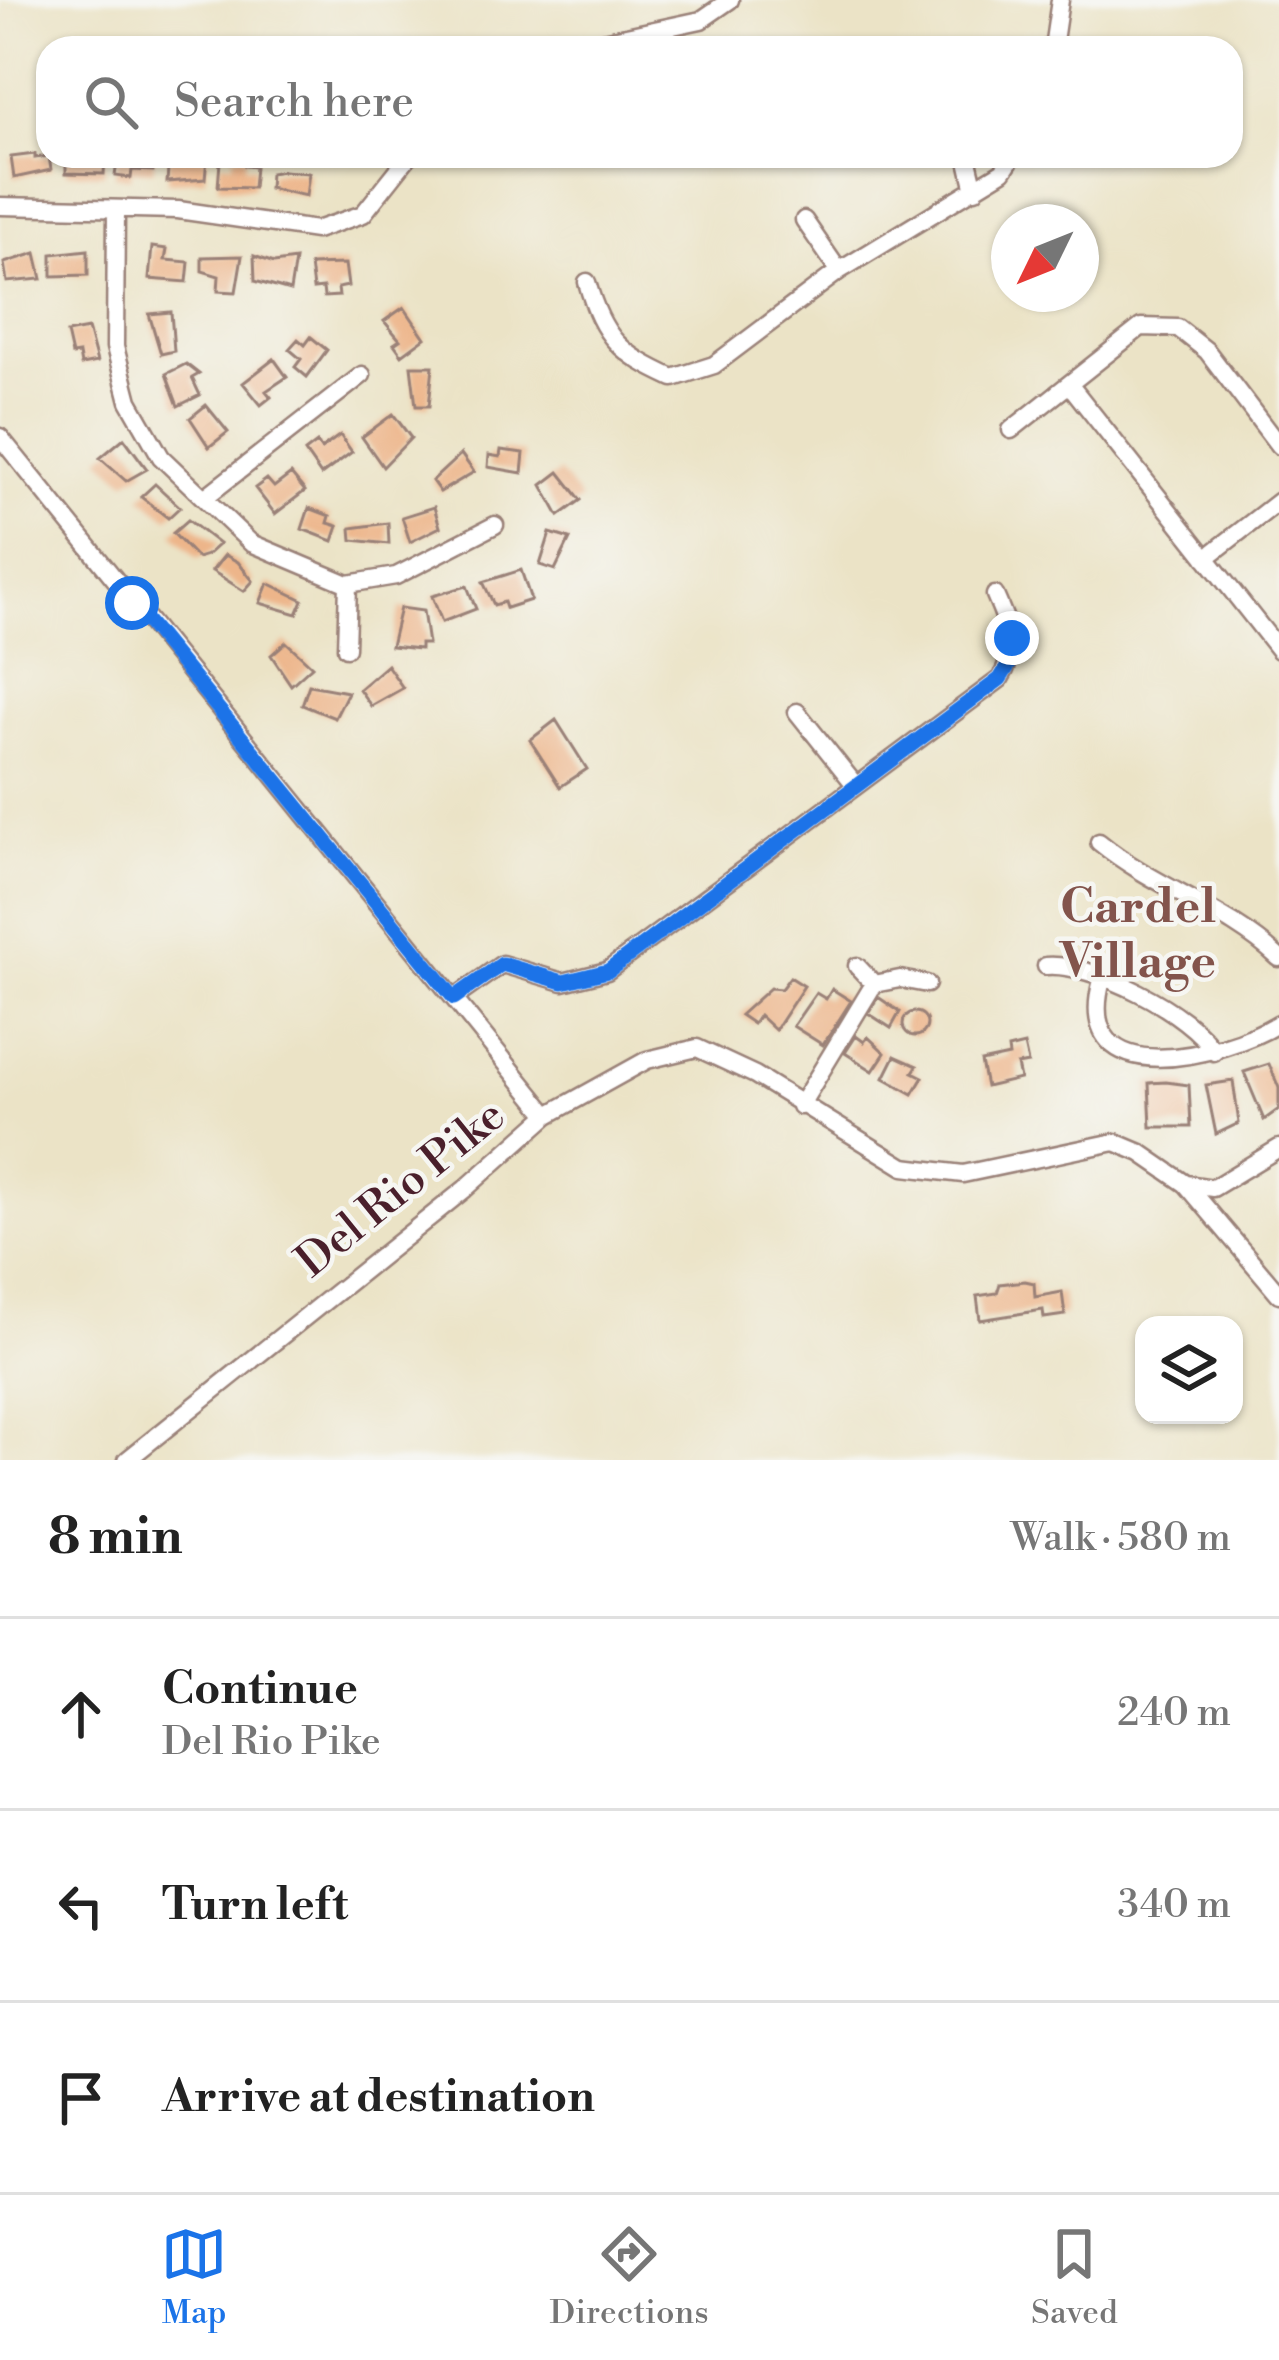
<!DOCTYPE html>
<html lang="en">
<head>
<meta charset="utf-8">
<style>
	:root { --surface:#fff; --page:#f2f2f2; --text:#222; --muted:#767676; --line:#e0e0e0; --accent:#1a73e8 }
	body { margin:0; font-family:"Libre Bodoni",serif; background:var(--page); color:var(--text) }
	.controls { position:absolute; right:36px; bottom:36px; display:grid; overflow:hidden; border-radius:24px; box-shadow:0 3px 9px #0004 }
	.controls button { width:108px; height:108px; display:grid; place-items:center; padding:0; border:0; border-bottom:3px solid var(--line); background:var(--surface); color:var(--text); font:60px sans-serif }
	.compass { position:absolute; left:991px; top:204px; width:108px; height:108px; border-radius:50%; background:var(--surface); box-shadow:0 3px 9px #0004; rotate:227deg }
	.stop { position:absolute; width:36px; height:36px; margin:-27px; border:9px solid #1a73e8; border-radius:50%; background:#fff }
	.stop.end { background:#1a73e8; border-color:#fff; box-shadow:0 3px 12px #0008 }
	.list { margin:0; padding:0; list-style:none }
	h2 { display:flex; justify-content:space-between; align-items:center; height:156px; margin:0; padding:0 48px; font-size:51px }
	h2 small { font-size:39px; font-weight:400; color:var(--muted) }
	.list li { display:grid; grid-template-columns:78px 1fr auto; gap:36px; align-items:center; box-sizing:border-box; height:192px; padding:0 48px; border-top:3px solid var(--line) }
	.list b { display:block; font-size:45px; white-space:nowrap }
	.list p { margin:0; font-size:39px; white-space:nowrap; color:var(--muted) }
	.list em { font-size:39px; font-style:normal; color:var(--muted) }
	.icon { flex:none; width:66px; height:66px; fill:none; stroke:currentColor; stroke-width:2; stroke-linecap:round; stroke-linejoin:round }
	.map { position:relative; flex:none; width:1279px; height:1460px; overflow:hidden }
	.search { position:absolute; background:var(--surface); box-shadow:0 3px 9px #0004; left:36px; right:36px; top:36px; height:132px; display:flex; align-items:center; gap:30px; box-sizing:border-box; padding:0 42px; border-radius:36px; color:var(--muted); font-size:45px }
	.sheet { height:732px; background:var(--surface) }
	nav { display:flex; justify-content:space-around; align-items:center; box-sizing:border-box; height:168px; border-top:3px solid var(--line); background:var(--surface); font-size:33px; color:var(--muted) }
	nav a { display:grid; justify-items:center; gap:6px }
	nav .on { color:var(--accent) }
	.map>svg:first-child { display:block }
	.building { fill:#edb58a }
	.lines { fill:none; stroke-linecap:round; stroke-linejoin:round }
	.minor-casing { stroke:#9a8178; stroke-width:21 }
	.minor { stroke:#fff; stroke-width:16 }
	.route { stroke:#1a73e8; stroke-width:15 }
	.labels { text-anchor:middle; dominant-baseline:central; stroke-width:9; stroke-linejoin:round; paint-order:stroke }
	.street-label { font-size:45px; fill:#4a1f2b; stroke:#f6f6f2 }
	.neighbourhood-label { font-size:48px; font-weight:bold; fill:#83544c; stroke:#f6f6f2 }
</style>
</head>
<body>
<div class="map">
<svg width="1279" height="1460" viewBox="0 0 1279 1460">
	<rect width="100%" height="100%" fill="#f6f6f2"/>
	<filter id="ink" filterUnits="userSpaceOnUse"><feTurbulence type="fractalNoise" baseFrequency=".00833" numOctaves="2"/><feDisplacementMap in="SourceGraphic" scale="24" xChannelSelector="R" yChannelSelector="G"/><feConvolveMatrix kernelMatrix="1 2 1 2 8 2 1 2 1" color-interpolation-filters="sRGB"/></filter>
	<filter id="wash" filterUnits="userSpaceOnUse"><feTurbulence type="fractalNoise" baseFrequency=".004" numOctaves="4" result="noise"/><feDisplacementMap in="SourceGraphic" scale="48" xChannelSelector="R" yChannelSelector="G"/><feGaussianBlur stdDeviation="2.7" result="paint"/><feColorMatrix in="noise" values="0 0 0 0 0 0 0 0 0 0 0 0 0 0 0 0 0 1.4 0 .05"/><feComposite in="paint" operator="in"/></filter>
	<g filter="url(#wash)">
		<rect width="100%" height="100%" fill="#ebe3c6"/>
		<g id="blocks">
			<path class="building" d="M35 154V158L49 156 51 170 14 178 11 157Z
				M66 156H105L104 174 66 173Z
				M118 156H155L153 171 132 170 131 178 115 176Z
				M169 156 207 158 205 179 167 182Z
				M233 156H246L245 166 255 167 253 188 218 187 220 162 233 163Z
				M283 171 309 173 306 196 269 188 270 173Z
				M152 247 167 249 165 260 189 262 187 282 149 279Z
				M88 250V275L52 276V254Z
				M36 253 42 279 7 282 4 263Z
				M242 256 236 292 218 291 219 276 202 271V257Z
				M254 256 274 263 295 260 290 291 255 281Z
				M345 264 348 286 338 288 339 296 324 297 323 288 313 289 310 265Z
				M404 307 425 338 402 355 394 344 400 340 384 321Z
				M171 312 174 351 161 354 149 314Z
				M88 329 97 362 81 365 79 354 72 355 67 333Z
				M311 337 327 350 307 377 295 367 301 359 289 349 298 339 305 345Z
				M274 359 287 377 266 391 271 397 261 405 243 383Z
				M186 364 199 374 192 378 200 395 178 406 166 374Z
				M411 366H433L429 406H416Z
				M206 405 228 432 209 447 190 418Z
				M393 414 411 438 383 467 362 437Z
				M340 435 352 452 321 475 305 452 317 443 321 449Z
				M124 438 147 469 126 481 100 458Z
				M501 450 524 453 522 473 488 467 489 455 500 457Z
				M461 454 474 472 440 492 432 481Z
				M559 472 581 500 559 516 542 485Z
				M291 474 305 491 275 514 255 488 267 479 274 487Z
				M155 484 180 507 168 518 141 497Z
				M434 507 440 527 410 542 402 517Z
				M309 508 330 516 328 523 338 526 333 541 302 529Z
				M188 520 219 544 207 555 197 558 173 533Z
				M388 523 389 544 352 540 351 528Z
				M550 533 570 539 555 570 540 565Z
				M225 555 238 562 253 581 244 591 212 571Z
				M521 570 531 600 506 608 504 602 494 605 483 582Z
				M268 583 303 600 297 614 260 603Z
				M467 586 476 609 442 622 432 596Z
				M400 608 423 611 428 644H420V649L391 646Z
				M286 642 312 666 291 685 271 655Z
				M387 665 403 688 371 706 359 689Z
				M309 685 348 692 335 718 302 705Z
				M556 720 587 769 560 787 530 740Z
				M790 977 804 986 775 1030 759 1015 753 1024 740 1015 770 988 781 989Z
				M832 989 851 1001 823 1045 793 1026 816 993 826 999Z
				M878 997 900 1012 891 1028 868 1013Z
				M903 1024a12 12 0 1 1 24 0a12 12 0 1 1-24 0Z
				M856 1036 864 1042 868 1037 885 1053 873 1071 845 1053Z
				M1024 1045 1028 1063 1017 1065 1020 1079 986 1087 981 1062 1009 1056 1008 1049Z
				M895 1056 917 1066 913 1072 923 1077 913 1094 884 1078Z
				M1269 1064 1279 1088V1109L1264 1120 1244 1072Z
				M1233 1081 1239 1123 1216 1134 1206 1085Z
				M1166 1082 1189 1085 1191 1127H1151L1149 1083Z
				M1025 1281 1034 1283 1035 1297 1062 1292 1065 1315 1044 1318 1043 1310 980 1320 977 1296 997 1293 1000 1284Z"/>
		</g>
	</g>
	<g filter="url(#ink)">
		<use href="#blocks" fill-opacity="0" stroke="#9a8178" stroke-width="3"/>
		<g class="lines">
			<g class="minor-casing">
				<path id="minor" d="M570 48 701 20 730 0
					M1053 48 1060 0
					M967 156 975 190
					M0 206 178 210 316 230 363 214 409 156
					M116 209 115 347 129 401 161 457 251 543 348 584 396 576 495 525
					M804 220 839 271
					M587 282C603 339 621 354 673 378L714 365 839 271 1003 171 1013 156
					M1011 430 1069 384
					M0 437 548 1115
					M1279 446 1207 351 1178 328 1141 327 1069 384 1279 650
					M204 498 362 375
					M1206 558 1279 501
					M346 648 348 584
					M797 712 856 786
					M1099 842C1155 888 1227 909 1279 958
					M1046 966C1092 962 1191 1012 1214 1052
					M1102 980C1070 1097 1225 1056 1279 1023
					M874 984 900 979 927 984
					M454 998 502 964 563 982 607 971 1000 679C1020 648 1008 626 995 595
					M800 1106 874 984 857 966
					M1186 1184 1279 1294
					M127 1460 465 1189 548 1115 647 1060 697 1048 755 1075 904 1167 963 1174 1115 1142 1141 1153 1186 1184 1213 1188 1279 1148"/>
			</g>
			<use href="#minor" class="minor"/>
		</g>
	</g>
	<g class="lines" filter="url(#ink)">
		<path class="route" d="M132 603 454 998 502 964 563 982 608 971 1000 679 1010 663 1012 638"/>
	</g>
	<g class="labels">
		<g class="street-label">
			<text transform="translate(401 1189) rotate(-39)">Del Rio Pike</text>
		</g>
		<g class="neighbourhood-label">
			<text x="1138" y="908">Cardel<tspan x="1138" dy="55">Village</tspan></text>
		</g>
	</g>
</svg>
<div class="controls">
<button><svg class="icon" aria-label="layers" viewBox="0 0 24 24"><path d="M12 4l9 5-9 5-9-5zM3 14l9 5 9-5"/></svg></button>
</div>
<svg class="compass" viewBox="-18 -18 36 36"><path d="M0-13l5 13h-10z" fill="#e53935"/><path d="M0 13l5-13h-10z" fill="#767676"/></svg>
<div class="stop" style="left:132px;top:603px"></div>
<div class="stop end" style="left:1012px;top:638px"></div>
<div class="search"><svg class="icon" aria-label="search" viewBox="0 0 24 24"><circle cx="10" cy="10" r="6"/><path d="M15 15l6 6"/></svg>Search here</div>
</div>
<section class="sheet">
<h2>8 min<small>Walk · 580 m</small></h2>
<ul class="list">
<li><svg class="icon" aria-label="ahead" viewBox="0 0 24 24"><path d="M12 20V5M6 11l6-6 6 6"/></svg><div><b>Continue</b><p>Del Rio Pike</p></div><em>240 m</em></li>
<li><svg class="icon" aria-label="left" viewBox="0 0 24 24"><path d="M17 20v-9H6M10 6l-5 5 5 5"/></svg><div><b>Turn left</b></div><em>340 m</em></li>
<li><svg class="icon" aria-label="arrive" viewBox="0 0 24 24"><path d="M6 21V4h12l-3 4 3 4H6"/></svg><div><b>Arrive at destination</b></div></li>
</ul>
</section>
<nav>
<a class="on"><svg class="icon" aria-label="map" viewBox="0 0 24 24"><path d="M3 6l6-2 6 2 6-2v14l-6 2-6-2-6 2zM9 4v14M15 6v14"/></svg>Map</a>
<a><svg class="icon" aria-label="directions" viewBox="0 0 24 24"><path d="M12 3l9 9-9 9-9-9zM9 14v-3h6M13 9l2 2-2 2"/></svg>Directions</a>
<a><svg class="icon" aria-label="saved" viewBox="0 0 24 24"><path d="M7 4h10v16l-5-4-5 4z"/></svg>Saved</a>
</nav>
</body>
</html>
